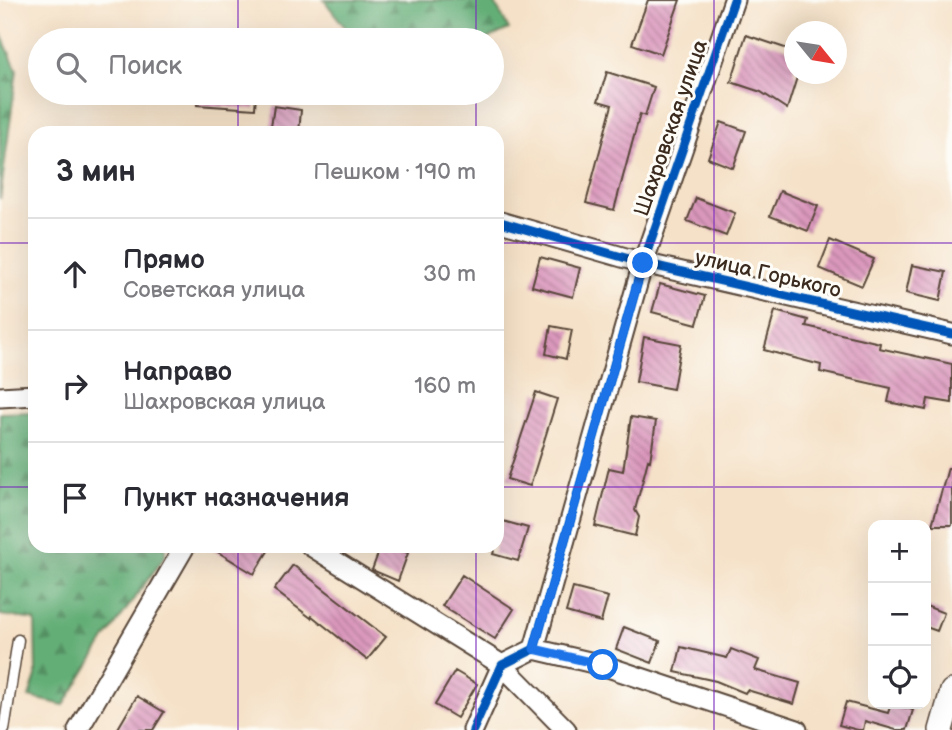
<!DOCTYPE html>
<html lang="ru">
<head>
<meta charset="utf-8">
<style>
	:root { --surface:#fff; --page:#f2f2f3; --text:#2b2b33; --muted:#7c7c81; --line:#e1e1e2 }
	body { margin:0; font-family:"Balsamiq Sans",sans-serif; background:var(--page); color:var(--text) }
	.controls { position:absolute; right:21px; bottom:21px; display:grid; overflow:hidden; border-radius:14px; box-shadow:0 7px 28px #0002 }
	.controls button { width:63px; height:63px; display:grid; place-items:center; padding:0; border:0; border-bottom:2px solid var(--line); background:var(--surface); color:var(--text); font:35px sans-serif }
	.compass { position:absolute; left:784px; top:21px; width:63px; height:63px; border-radius:50%; background:var(--surface); box-shadow:0 7px 28px #0002; rotate:120deg }
	.stop { position:absolute; width:21px; height:21px; margin:-16px; border:5px solid #1a73e8; border-radius:50%; background:#fff }
	.stop.end { background:#1a73e8; border-color:#fff; box-shadow:0 2px 7px #0008 }
	.list { margin:0; padding:0; list-style:none }
	h2 { display:flex; justify-content:space-between; align-items:center; height:91px; margin:0; padding:0 28px; font-size:30px }
	h2 small { font-size:23px; font-weight:400; color:var(--muted) }
	.list li { display:grid; grid-template-columns:46px 1fr auto; gap:21px; align-items:center; box-sizing:border-box; height:112px; padding:0 28px; border-top:2px solid var(--line) }
	.list b { display:block; font-size:26px; white-space:nowrap }
	.list p { margin:0; font-size:23px; white-space:nowrap; color:var(--muted) }
	.list em { font-size:23px; font-style:normal; color:var(--muted) }
	.icon { flex:none; width:38px; height:38px; fill:none; stroke:currentColor; stroke-width:2; stroke-linecap:round; stroke-linejoin:round }
	.map { position:relative; flex:none; width:952px; height:730px; overflow:hidden }
	.search { position:absolute; background:var(--surface); box-shadow:0 7px 28px #0002; left:28px; top:28px; width:476px; height:77px; display:flex; align-items:center; gap:18px; box-sizing:border-box; padding:0 24px; border-radius:38px; color:var(--muted); font-size:26px }
	.panel { position:absolute; background:var(--surface); box-shadow:0 7px 28px #0002; left:28px; top:126px; width:476px; height:427px; border-radius:21px }
	.map>svg:first-child { display:block }
	.forest { fill:url(#forest-firs); stroke:#4f6c4a; stroke-width:2 }
	.building { fill:url(#building-back-hatch) }
	.lines { fill:none; stroke-linecap:round; stroke-linejoin:round }
	.service-casing { stroke:#574537; stroke-width:13 }
	.minor-casing { stroke:#574537; stroke-width:23 }
	.tertiary-casing { stroke:#574537; stroke-width:26 }
	.service { stroke:#fff; stroke-width:10 }
	.minor { stroke:#fff; stroke-width:19 }
	.tertiary { stroke:#fff; stroke-width:23 }
	.cycleway-casing { stroke:#fdfcf7; stroke-width:13 }
	.cycleway { stroke:#0057b8; stroke-width:9 }
	.route { stroke:#1a73e8; stroke-width:9 }
	.grid { fill:none; stroke:#7b2cbf; stroke-width:2; stroke-opacity:0.55 }
	.labels { text-anchor:middle; dominant-baseline:central; stroke-width:6; stroke-linejoin:round; paint-order:stroke }
	.street-label { font-size:21px; fill:#3b2a1e; stroke:#fdfcf7 }
</style>
</head>
<body>
<div class="map">
<svg width="952" height="730" viewBox="0 0 952 730">
	<defs>
		<pattern id="forest-firs" width="22" height="20" patternUnits="userSpaceOnUse" patternTransform="scale(1.75)"><rect width="22" height="20" fill="#63ae77"/><path d="M5 1l3.5 6h-7zM16 11l3.5 6h-7z" fill="#538e61"/></pattern>
		<pattern id="building-back-hatch" width="6" height="6" patternUnits="userSpaceOnUse" patternTransform="scale(1.75)"><rect width="6" height="6" fill="#db98bd"/><path d="M-1 5l2 2M0 0l6 6M5-1l2 2" fill="none" stroke="#b37c99"/></pattern>
	</defs>
	<rect width="100%" height="100%" fill="#fdfcf7"/>
	<filter id="ink" filterUnits="userSpaceOnUse"><feTurbulence type="fractalNoise" baseFrequency=".0143" numOctaves="2"/><feDisplacementMap in="SourceGraphic" scale="14" xChannelSelector="R" yChannelSelector="G"/><feConvolveMatrix kernelMatrix="1 2 1 2 8 2 1 2 1" color-interpolation-filters="sRGB"/></filter>
	<filter id="wash" filterUnits="userSpaceOnUse"><feTurbulence type="fractalNoise" baseFrequency=".00686" numOctaves="4" result="noise"/><feDisplacementMap in="SourceGraphic" scale="28" xChannelSelector="R" yChannelSelector="G"/><feGaussianBlur stdDeviation="1.57" result="paint"/><feColorMatrix in="noise" values="0 0 0 0 0 0 0 0 0 0 0 0 0 0 0 0 0 1.4 0 .05"/><feComposite in="paint" operator="in"/></filter>
	<g filter="url(#wash)">
		<rect width="100%" height="100%" fill="#f5e1c7"/>
		<path class="forest" d="M324 0H493L509 29 485 40H355Z
			M0 32 17 70 0 199Z
			M35 412V546H165V556L106 638 64 705 29 697 36 676 35 620 0 615V413Z"/>
		<g id="blocks">
			<path class="building" d="M648 0H680L661 54 632 44Z
				M746 35 794 51V74H798L787 109 761 92 731 82Z
				M607 72 654 87 645 116 640 114 614 210 586 203 612 105 598 101Z
				M198 93H256L255 109 197 105Z
				M274 106 301 110 299 133H270Z
				M721 122 746 131 733 168 708 158Z
				M780 191 818 206 808 231 770 216Z
				M696 198 735 213 726 236 687 221Z
				M830 240 874 259 862 286 819 268Z
				M540 257 580 268 573 297 532 286Z
				M912 265 946 272 940 301 906 293Z
				M660 284 705 296 697 324 652 312Z
				M775 311 808 320 806 326 880 343 879 348 952 364V403L928 399 926 410 888 402 891 388 820 372 821 365 764 350Z
				M551 326 572 330 566 359 546 354Z
				M644 337 681 344 673 389 636 382Z
				M536 392 557 399 530 486 507 479Z
				M631 417 656 421 650 461 648 460 635 510 639 517 635 536 595 526 609 468 623 471Z
				M948 468H952V525H932Z
				M503 521 528 528 518 561 493 554Z
				M208 546H259L268 551 254 574Z
				M381 546H390L408 553 398 581 372 570Z
				M293 565 386 637 367 660 312 616 311 618 274 590Z
				M462 575 514 609 495 639 442 606Z
				M573 588 608 597 601 622 566 612Z
				M926 606 944 613 937 631 926 627Z
				M624 627 660 641 652 663 616 649Z
				M681 647 727 658 731 649 759 660 755 670 800 683 794 704 747 690 745 693 716 681 675 672Z
				M455 671 477 684 457 718 435 705Z
				M137 696 164 712 153 730H117Z
				M846 702 888 713 891 704 913 710 907 730H896L865 721 863 730H858L839 725Z"/>
		</g>
	</g>
	<g filter="url(#ink)">
		<use href="#blocks" fill-opacity="0" stroke="#574537" stroke-width="2"/>
		<g class="lines">
			<g class="service-casing">
				<path id="service" d="M4 730 18 640"/>
			</g>
			<g class="minor-casing">
				<path id="minor" d="M497 221 643 263 952 334
					M0 397 35 395
					M311 546 502 665 566 730
					M534 649 602 665 797 730
					M78 730 185 546
					M473 730 502 665 534 649 643 263 734 0"/>
			</g>
			<g class="tertiary-casing">
				<path id="tertiary" d="M941 730 952 691"/>
			</g>
			<use href="#service" class="service"/>
			<use href="#minor" class="minor"/>
			<use href="#tertiary" class="tertiary"/>
			<g class="cycleway-casing">
				<path id="cycleway" d="M497 221 643 263 952 334
					M473 730 502 665 534 649 643 263 734 0"/>
			</g>
			<use href="#cycleway" class="cycleway"/>
		</g>
	</g>
	<g class="lines" filter="url(#ink)">
		<path class="route" d="M603 665 534 649 643 263"/>
	</g>
	<path class="grid" d="M238 0V40M476 0V40M714 0V730M238 93V133M476 93V133M0 243H35M497 243H952M0 487H35M497 487H952M238 546V730M476 546V730"/>
	<g class="labels">
		<g class="street-label">
			<text transform="translate(671 128) rotate(-71)">Шахровская улица</text>
			<text transform="translate(768 274) rotate(13)">улица Горького</text>
		</g>
	</g>
</svg>
<div class="controls">
<button>+</button>
<button>−</button>
<button><svg class="icon" aria-label="locate" viewBox="0 0 24 24"><circle cx="12" cy="12" r="6"/><path d="M12 2v4M12 18v4M2 12h4M18 12h4"/></svg></button>
</div>
<svg class="compass" viewBox="-18 -18 36 36"><path d="M0-13l5 13h-10z" fill="#e53935"/><path d="M0 13l5-13h-10z" fill="#7c7c81"/></svg>
<div class="stop" style="left:603px;top:665px"></div>
<div class="stop end" style="left:643px;top:263px"></div>
<div class="search"><svg class="icon" aria-label="search" viewBox="0 0 24 24"><circle cx="10" cy="10" r="6"/><path d="M15 15l6 6"/></svg>Поиск</div>
<section class="panel">
<h2>3 мин<small>Пешком · 190 m</small></h2>
<ul class="list">
<li><svg class="icon" aria-label="ahead" viewBox="0 0 24 24"><path d="M12 20V5M6 11l6-6 6 6"/></svg><div><b>Прямо</b><p>Советская улица</p></div><em>30 m</em></li>
<li><svg class="icon" aria-label="right" viewBox="0 0 24 24"><path d="M7 20v-9h11M14 6l5 5-5 5"/></svg><div><b>Направо</b><p>Шахровская улица</p></div><em>160 m</em></li>
<li><svg class="icon" aria-label="arrive" viewBox="0 0 24 24"><path d="M6 21V4h12l-3 4 3 4H6"/></svg><div><b>Пункт назначения</b></div></li>
</ul>
</section>
</div>
</body>
</html>
